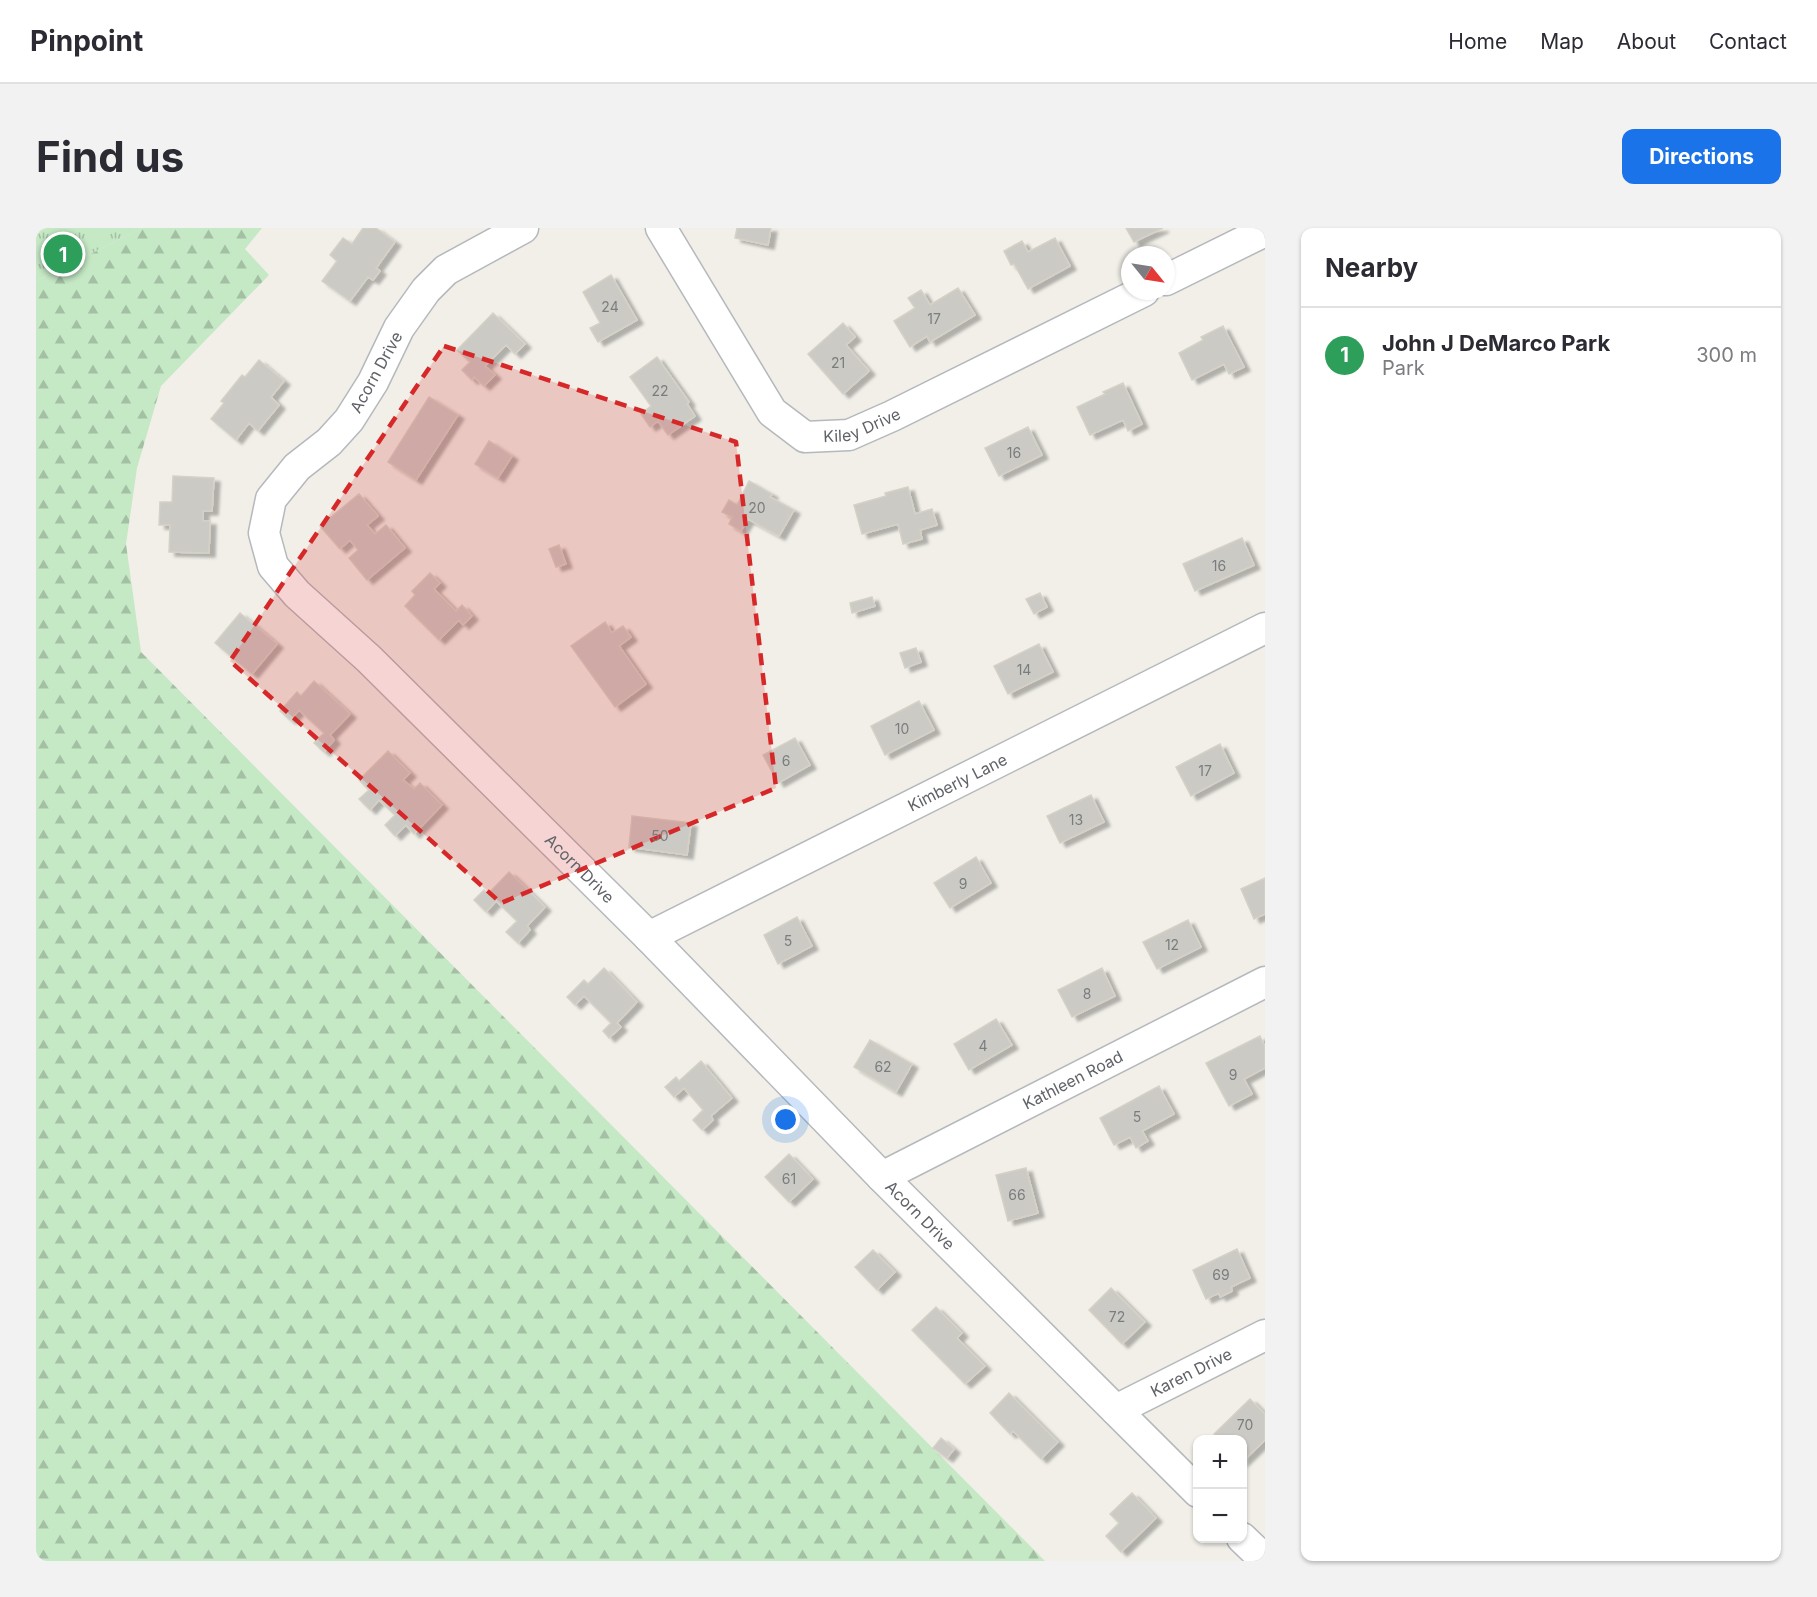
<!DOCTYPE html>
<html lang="en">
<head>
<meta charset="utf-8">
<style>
	:root { --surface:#fff; --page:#f2f2f3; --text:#2b2b33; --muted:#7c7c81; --line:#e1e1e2; --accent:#1a73e8 }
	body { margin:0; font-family:Inter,sans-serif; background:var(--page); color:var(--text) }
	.controls { position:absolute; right:18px; bottom:18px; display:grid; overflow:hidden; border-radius:12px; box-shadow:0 2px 4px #0004 }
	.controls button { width:54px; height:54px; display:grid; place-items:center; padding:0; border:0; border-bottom:2px solid var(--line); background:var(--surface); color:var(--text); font:30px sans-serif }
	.compass { position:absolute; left:1085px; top:18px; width:54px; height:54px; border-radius:50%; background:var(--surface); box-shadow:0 2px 4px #0004; rotate:120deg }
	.you { position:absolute; left:750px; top:892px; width:21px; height:21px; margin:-15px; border:4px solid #fff; border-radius:50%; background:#1a73e8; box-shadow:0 0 0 9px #1a73e833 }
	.badge { display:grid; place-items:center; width:39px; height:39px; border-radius:50%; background:var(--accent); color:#fff; font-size:20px; font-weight:700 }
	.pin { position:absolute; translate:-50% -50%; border:3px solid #fff; box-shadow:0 2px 6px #0006 }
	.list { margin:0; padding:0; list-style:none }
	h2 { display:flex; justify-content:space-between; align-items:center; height:78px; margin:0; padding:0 24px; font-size:26px }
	h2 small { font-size:20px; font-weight:400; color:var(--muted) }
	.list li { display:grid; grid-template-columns:39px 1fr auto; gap:18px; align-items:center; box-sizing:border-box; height:96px; padding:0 24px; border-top:2px solid var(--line) }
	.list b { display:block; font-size:22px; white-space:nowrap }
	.list p { margin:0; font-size:20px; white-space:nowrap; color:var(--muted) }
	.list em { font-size:20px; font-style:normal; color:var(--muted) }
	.map { position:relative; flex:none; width:1229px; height:1333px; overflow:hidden; border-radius:12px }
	header { display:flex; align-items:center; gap:36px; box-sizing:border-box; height:84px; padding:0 30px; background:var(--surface); border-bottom:2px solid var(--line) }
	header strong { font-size:28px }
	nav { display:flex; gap:33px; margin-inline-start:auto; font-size:21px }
	.intro { display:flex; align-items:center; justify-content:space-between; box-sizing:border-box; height:144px; padding:0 36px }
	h1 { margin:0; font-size:42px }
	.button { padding:15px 27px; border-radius:12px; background:var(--accent); color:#fff; font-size:21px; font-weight:700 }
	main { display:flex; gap:36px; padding:0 36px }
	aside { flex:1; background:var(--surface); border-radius:12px; box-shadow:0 2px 4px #0004 }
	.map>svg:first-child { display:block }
	.forest { fill:url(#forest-firs) }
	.park { fill:url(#park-tufts) }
	.building { fill:#cccac5; stroke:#d6d1c6; stroke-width:1.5; filter:url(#shadow) }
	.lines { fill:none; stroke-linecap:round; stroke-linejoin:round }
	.minor-casing { stroke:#b5b8bc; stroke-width:33 }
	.minor { stroke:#fff; stroke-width:30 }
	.marked { fill:#d62828; fill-opacity:0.2; stroke:#d62828; stroke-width:4.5; stroke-dasharray:12 8; stroke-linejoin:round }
	.labels { text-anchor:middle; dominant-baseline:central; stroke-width:4.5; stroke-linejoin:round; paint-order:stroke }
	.number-label { font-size:14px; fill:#7a7d7f }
	.street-label { font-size:16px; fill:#5f6368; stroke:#fff }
</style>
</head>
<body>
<header>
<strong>Pinpoint</strong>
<nav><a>Home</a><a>Map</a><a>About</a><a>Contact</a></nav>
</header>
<div class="intro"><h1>Find us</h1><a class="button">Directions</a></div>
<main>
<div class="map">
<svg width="1229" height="1333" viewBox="0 0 1229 1333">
	<defs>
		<pattern id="forest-firs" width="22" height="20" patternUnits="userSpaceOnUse" patternTransform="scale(1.5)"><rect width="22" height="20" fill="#c5e8c5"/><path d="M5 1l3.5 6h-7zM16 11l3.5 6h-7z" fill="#a3c0a4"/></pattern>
		<pattern id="park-tufts" width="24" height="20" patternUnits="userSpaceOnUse" patternTransform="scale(1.5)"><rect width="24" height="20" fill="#c5e8c5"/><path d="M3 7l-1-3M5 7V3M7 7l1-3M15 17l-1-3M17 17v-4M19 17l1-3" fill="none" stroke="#a3c0a4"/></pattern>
		<filter id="shadow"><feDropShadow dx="6" dy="4" stdDeviation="1.5" flood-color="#0004"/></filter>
	</defs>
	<rect width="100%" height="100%" fill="#f1efe8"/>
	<path class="forest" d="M106 0H226L209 21 233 47 125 158 101 240 90 316 105 424 1009 1333H0V53Z"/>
	<path class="park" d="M0 0H106L0 53Z"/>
	<path class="building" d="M327 0H340L359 14 340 40 344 43 337 52 332 49 314 73 286 53 301 33 294 27 307 10 316 16Z
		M701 0H735L732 17 699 10Z
		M1090 0H1127L1098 14Z
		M1019 10 1034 38 992 61 978 36 975 37 968 23 986 13 992 24Z
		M575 47 601 92 562 114 554 100 564 95 547 64Z
		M922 60 939 87 894 114 891 108 874 119 858 93 879 80 872 70 885 62 894 77Z
		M457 85 489 116 479 126 470 117 449 138 459 147 448 158 438 149 436 152 426 142 434 134 421 122Z
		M807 95 819 109 810 117 833 143 807 166 772 126Z
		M1187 98 1208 139 1193 146 1188 136 1156 152 1143 125 1167 112 1165 109Z
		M621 129 653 174 651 176 659 188 632 207 622 193 614 199 605 186 615 178 594 149Z
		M223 132 248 153 235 169 243 177 222 203 213 195 200 212 175 191 188 175 185 173 206 147 209 149Z
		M1087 155 1106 196 1092 203 1087 192 1054 207 1041 179 1069 166 1067 164Z
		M393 169 422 187 380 252 352 234Z
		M992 199 1006 227 963 248 949 220Z
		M453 213 476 228 462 250 439 236Z
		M137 248 178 250 176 283H167V293H174L173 325 133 324 134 297H123L124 274H136Z
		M713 253 736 266 734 269 758 282 743 308 712 291 705 303 693 296 696 289 686 284 693 272 701 277Z
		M872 259 879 286 896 281 901 297 884 302 886 311 867 316 862 296 826 306 818 277 850 268 849 265Z
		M323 266 342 288 331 297 339 306 350 297 369 320 331 352 313 330 322 322 314 312 304 321 284 298Z
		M1206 310 1218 337 1159 363 1147 336Z
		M523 317 530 336 520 339 513 321Z
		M394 345 404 355 398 361 420 383 426 377 436 388 427 397 423 392 403 412 369 378 379 367 376 363Z
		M1004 365 1011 379 998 386 990 371Z
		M836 369 839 378 816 385 814 375Z
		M204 385 241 416 216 446 179 415Z
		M569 394 576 405 587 398 595 409 583 418 610 456 579 479 535 418Z
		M1003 416 1017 444 972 466 958 438Z
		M880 420 885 434 869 440 864 425Z
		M278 453 314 486 294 507 298 512 288 524 278 515 288 505 263 482 254 492 244 483 261 464 265 468Z
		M883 473 898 502 849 527 835 498Z
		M759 510 774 537 742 555 727 527Z
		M1184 516 1198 545 1155 568 1140 539Z
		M352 523 374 545 367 552 378 561 384 555 406 577 378 606 370 597 359 608 349 597 359 587 343 572 334 582 323 571 333 562 323 552Z
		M1055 567 1068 594 1024 615 1011 588Z
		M596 588 655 595 651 627 593 619Z
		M940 629 955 655 914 680 898 655Z
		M473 644 509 679 491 698 494 702 482 715 470 704 481 693 460 673 450 684 438 672 448 662 452 666Z
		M1229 650V686L1218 691 1205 661Z
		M761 689 776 718 742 736 728 707Z
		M1152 692 1165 719 1121 741 1107 714Z
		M568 740 601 774 581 795 585 799 573 810 567 803 575 795 548 768 539 777 531 769 548 752 552 756Z
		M1066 740 1079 768 1036 789 1022 762Z
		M960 791 976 817 933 842 918 816Z
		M1224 808 1229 819V840L1208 851 1216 866 1193 878 1170 835Z
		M834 812 876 836 860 864 818 839Z
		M665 833 696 870 675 888 677 892 666 902 657 892 667 882 648 860 638 869 629 859 640 849 643 853Z
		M1123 858 1138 886 1106 903 1112 913 1100 920 1094 909 1078 917 1064 890Z
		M753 926 777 951 753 974 729 949Z
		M990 940 1002 985 972 993 960 947Z
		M1201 1021 1214 1050 1195 1059 1196 1063 1184 1069 1183 1065 1170 1071 1157 1042Z
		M837 1022 859 1044 841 1062 819 1039Z
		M1075 1060 1109 1094 1086 1116 1053 1082Z
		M900 1079 926 1105 921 1110 949 1138 929 1156 876 1102Z
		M973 1165 1022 1214 1005 1231 977 1203 974 1206 954 1185Z
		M1214 1171 1229 1186V1212L1206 1234V1212H1184L1178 1206Z
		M905 1210 918 1221 911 1230 897 1220Z
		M1096 1265 1120 1290 1085 1324 1070 1308 1083 1295 1074 1286Z"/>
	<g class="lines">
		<g class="minor-casing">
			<g id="minor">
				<path id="s1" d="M487 0 410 42 390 62 363 100 337 154 313 192 293 214 261 239 235 271 228 305 237 338 261 366 333 431 613 709 846 949 1162 1264"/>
				<path id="s2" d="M625 0 736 184 769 209 813 207 856 188 1108 63"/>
				<path d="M1130 52 1229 3"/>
				<path id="s3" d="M613 709 1229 400"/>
				<path id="s4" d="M846 949 1229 754"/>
				<path id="s5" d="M1080 1182 1229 1107"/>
				<path d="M1206 1310 1229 1332"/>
			</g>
		</g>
		<use href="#minor" class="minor"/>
	</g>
	<path class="marked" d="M408 118 700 214 740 560 465 675 194 433Z"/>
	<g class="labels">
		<g class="number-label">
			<text x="574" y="78">24</text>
			<text x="898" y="90">17</text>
			<text x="802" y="134">21</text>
			<text x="624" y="162">22</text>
			<text x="978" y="224">16</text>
			<text x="721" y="279">20</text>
			<text x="1183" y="337">16</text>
			<text x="988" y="441">14</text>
			<text x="866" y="500">10</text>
			<text x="750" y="532">6</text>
			<text x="1169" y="542">17</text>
			<text x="1040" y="591">13</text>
			<text x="624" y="607">50</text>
			<text x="927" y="655">9</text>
			<text x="752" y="712">5</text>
			<text x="1136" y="716">12</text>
			<text x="1051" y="765">8</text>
			<text x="947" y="817">4</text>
			<text x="847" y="838">62</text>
			<text x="1197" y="846">9</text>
			<text x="1101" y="888">5</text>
			<text x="753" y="950">61</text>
			<text x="981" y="966">66</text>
			<text x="1185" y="1046">69</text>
			<text x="1081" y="1088">72</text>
			<text x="1209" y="1196">70</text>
		</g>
		<g class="street-label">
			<text transform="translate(340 144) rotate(-61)">Acorn Drive</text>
			<text stroke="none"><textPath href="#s2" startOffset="315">Kiley Drive</textPath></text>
			<text stroke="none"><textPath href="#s3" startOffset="345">Kimberly Lane</textPath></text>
			<text stroke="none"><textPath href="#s1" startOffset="879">Acorn Drive</textPath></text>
			<text stroke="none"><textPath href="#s4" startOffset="214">Kathleen Road</textPath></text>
			<text stroke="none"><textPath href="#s1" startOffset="1365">Acorn Drive</textPath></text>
			<text stroke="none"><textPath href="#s5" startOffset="84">Karen Drive</textPath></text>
		</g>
	</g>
</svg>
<div class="controls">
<button>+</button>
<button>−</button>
</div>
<svg class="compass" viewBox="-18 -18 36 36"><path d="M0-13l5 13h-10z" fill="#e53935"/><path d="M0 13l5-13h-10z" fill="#7c7c81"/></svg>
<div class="you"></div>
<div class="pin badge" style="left:27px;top:26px;background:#2e9e5b">1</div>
</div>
<aside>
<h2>Nearby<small></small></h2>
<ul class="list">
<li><span class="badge" style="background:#2e9e5b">1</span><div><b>John J DeMarco Park</b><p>Park</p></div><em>300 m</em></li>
</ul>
</aside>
</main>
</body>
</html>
